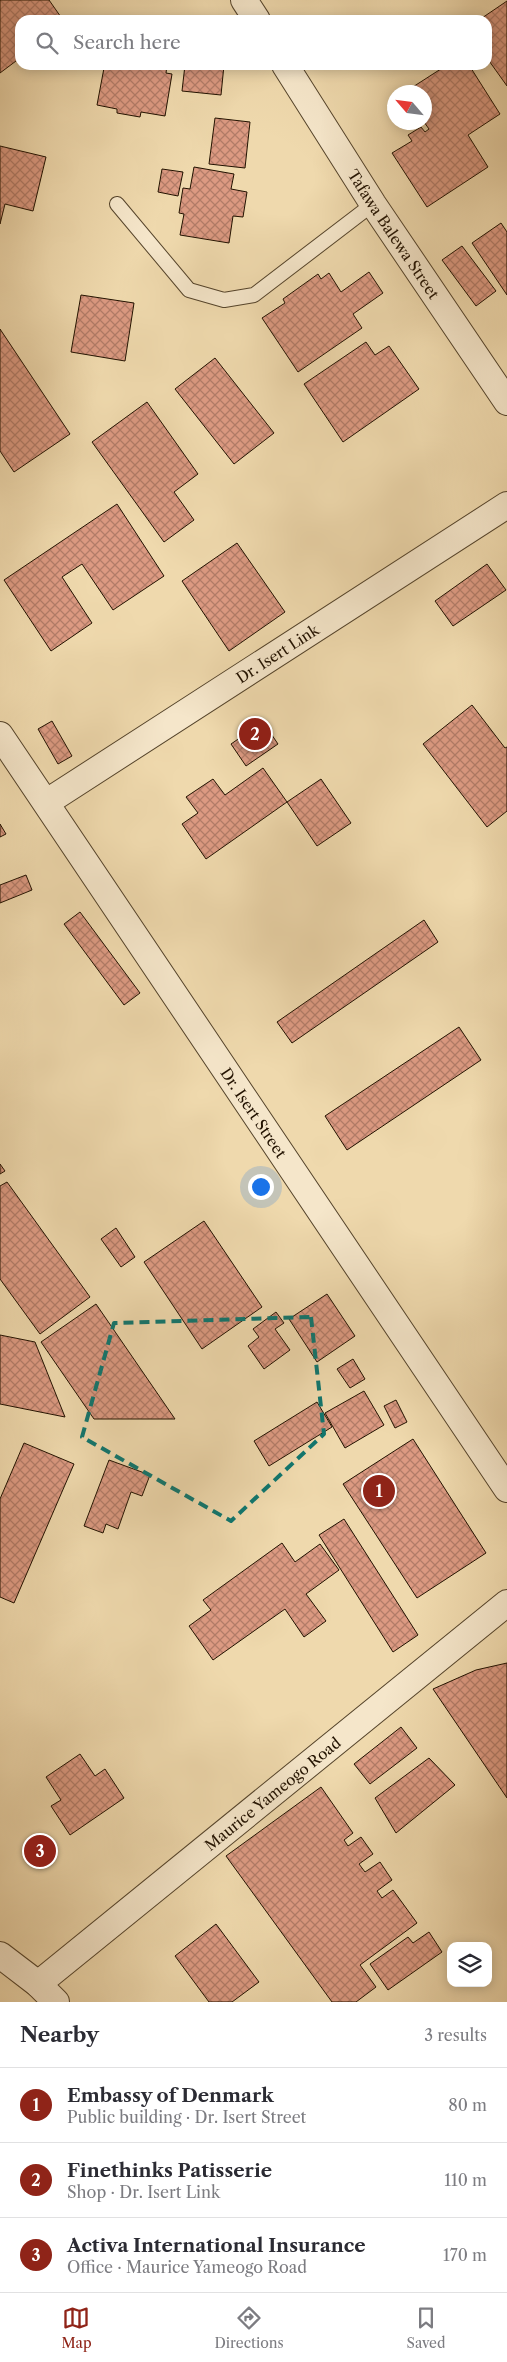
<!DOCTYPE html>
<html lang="en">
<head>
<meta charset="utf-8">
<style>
	:root { --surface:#fff; --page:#f2f2f3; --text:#2b2b33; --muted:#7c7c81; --line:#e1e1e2; --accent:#8f2418 }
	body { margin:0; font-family:"Libre Caslon Text",serif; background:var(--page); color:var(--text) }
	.controls { position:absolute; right:15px; bottom:15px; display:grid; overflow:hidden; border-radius:10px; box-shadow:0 2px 12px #0003 }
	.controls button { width:45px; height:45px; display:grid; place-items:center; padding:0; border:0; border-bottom:1px solid var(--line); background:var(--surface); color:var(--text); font:25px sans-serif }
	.compass { position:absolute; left:387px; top:85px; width:45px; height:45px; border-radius:50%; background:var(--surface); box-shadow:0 2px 12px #0003; rotate:298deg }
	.you { position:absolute; left:260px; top:1186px; width:18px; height:18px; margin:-12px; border:4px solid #fff; border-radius:50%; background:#1a73e8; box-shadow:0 0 0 8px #1a73e833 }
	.badge { display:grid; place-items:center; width:32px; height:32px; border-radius:50%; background:var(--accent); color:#fff; font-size:16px; font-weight:700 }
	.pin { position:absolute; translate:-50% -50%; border:2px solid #fff; box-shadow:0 1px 5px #0006 }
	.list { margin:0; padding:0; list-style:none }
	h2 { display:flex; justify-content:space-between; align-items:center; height:65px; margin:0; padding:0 20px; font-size:21px }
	h2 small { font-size:16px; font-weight:400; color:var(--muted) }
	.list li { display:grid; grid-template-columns:32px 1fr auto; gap:15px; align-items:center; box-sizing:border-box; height:75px; padding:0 20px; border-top:1px solid var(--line) }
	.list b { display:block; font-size:19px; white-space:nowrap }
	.list p { margin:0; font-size:16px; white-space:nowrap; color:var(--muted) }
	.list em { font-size:16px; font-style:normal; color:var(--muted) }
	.icon { flex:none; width:28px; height:28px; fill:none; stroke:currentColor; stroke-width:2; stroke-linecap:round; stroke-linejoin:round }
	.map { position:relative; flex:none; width:507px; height:2002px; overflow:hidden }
	.search { position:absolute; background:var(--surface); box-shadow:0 2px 12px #0003; left:15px; right:15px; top:15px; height:55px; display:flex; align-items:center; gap:12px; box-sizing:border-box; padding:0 18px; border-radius:15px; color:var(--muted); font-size:19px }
	.sheet { height:290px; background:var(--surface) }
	nav { display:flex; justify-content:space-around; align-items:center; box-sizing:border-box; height:70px; border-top:1px solid var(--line); background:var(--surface); font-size:14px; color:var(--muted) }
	nav a { display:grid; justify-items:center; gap:2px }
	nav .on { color:var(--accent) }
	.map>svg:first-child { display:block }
	.building { fill:url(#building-cross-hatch); stroke:#221200 }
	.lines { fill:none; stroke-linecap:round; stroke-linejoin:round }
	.lane-casing { stroke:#55442b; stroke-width:16 }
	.street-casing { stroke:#55442b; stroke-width:28 }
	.lane { stroke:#f5e6ca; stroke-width:14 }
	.street { stroke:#f5e6ca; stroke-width:26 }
	.marked { fill:none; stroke:#0f766e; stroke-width:4; stroke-dasharray:10 6; stroke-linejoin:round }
	.labels { text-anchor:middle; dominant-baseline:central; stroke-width:4.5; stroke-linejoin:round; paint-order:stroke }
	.street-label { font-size:15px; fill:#221200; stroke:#f5e6ca }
</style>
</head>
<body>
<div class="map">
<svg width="507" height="2002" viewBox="0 0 507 2002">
	<defs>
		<pattern id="building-cross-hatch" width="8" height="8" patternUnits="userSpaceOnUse" patternTransform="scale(1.25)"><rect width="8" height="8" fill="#dc9a82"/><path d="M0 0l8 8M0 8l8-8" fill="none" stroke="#b27c68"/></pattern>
	</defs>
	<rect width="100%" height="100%" fill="#efd9ad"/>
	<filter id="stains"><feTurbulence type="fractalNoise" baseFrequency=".004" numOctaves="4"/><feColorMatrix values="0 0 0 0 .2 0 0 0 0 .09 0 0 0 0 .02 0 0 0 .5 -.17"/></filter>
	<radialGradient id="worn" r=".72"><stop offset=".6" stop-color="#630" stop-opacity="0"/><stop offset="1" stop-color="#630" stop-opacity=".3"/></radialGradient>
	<path class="building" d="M0 0H49L63 20H20V58L0 73Z
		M507 1V86L487 58V20H479Z
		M110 65H167L166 73 172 74 165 116 141 112 140 117 117 113V109L97 105 104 68H110Z
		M185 65H224L221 95 182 91Z
		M447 65H469L500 114 468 135 488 167 427 207 392 153 412 141 408 135 421 127 425 132 429 129 424 122V92H405Z
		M215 118 250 122 245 168 209 164Z
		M0 146 46 157 33 211 5 204 0 224Z
		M194 167 234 174 231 189 247 192 243 217 233 216 229 243 180 235 184 214 179 213 183 188 190 189Z
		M162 169 183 172 178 196 158 192Z
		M501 223 507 232V295L472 243Z
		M462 246 496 291 476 306 442 260Z
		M369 272 383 293 353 314 362 328 298 372 262 318 285 303 283 299 318 274 321 279 329 273 341 292Z
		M81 295 134 303 125 361 71 352Z
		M0 329 70 434 14 472 0 451Z
		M366 342 375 355 389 346 419 389 343 442 304 384Z
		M215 358 274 433 234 464 175 389Z
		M147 402 198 474 174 492 194 520 164 542 92 442Z
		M117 504 164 576 113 610 82 564 62 577 92 623 51 651 4 580Z
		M237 543 285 612 229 651 182 581Z
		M487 564 506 590 453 626 435 601Z
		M472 705 505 748 507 747V811L487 827 423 744Z
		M52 721 72 756 58 764 38 729Z
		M263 722 278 744 246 766 231 744Z
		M263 768 287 802 206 859 182 824 198 813 186 797 213 779 225 795Z
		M321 779 351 823 317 846 287 802Z
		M0 824 6 834 0 837Z
		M26 875 32 890 0 903V885Z
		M80 912 140 993 124 1005 64 924Z
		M424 920 438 942 292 1043 277 1022Z
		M459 1027 481 1060 347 1150 325 1116Z
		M0 1164 5 1171 0 1174Z
		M7 1182 90 1297 40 1334 0 1279V1186Z
		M204 1221 262 1307 202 1349 144 1262Z
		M116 1228 135 1257 121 1267 101 1239Z
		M327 1294 355 1336 317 1362 289 1319Z
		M96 1304 175 1419H94L41 1342Z
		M276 1312 284 1323 275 1329 290 1350 264 1369 248 1346 259 1337 253 1329Z
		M0 1335 35 1342 65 1417 0 1404Z
		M353 1359 365 1379 350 1388 337 1369Z
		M364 1391 384 1425 345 1448 325 1413Z
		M396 1400 407 1422 395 1428 384 1406Z
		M317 1402 332 1427 269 1466 254 1441Z
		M413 1439 486 1553 417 1598 343 1484Z
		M24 1443 74 1464 14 1603 0 1597V1499Z
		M109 1460 150 1475 142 1496 131 1492 118 1529 106 1524 103 1533 84 1526Z
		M344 1519 418 1635 393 1652 319 1535Z
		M282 1543 295 1562 320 1544 339 1570 306 1594 326 1621 304 1637 285 1609 213 1660 189 1626 211 1610 203 1600Z
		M507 1663V1798L433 1689 476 1670Z
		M401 1727 417 1748 370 1784 354 1764Z
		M80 1754 95 1776 105 1769 124 1798 70 1835 51 1806 61 1800 46 1777Z
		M429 1758 455 1785 396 1833 375 1798Z
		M321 1787 353 1833 344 1840 348 1846 361 1837 373 1854 359 1864 365 1872 380 1862 392 1880 377 1891 382 1898 393 1890 417 1923 360 1965 376 1987 356 2002H332L226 1856Z
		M216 1924 259 1982 232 2002H209L175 1956Z
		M429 1932 442 1952 388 1990 370 1964 408 1937 413 1943Z"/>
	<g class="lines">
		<g class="lane-casing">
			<path id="lane" d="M117 204 189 290 224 300 254 295 373 204"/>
		</g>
		<g class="street-casing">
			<g id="street">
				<path d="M244 0 257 20"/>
				<path id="s1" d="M285 65 373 204 507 402"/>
				<path id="s2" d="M0 735 507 1489"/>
				<path id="s3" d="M47 802 507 505"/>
				<path d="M0 1955 38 1984 56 2002"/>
				<path id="s4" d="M38 1984 507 1603"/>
			</g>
		</g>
		<use href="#lane" class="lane"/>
		<use href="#street" class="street"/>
	</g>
	<path class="marked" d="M311 1317 324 1434 231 1521 82 1437 114 1323Z"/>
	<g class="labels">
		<g class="street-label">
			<text stroke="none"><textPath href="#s1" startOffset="201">Tafawa Balewa Street</textPath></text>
			<text stroke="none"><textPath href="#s3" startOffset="274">Dr. Isert Link</textPath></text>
			<text stroke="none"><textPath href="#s2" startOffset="455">Dr. Isert Street</textPath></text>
			<text stroke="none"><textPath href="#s4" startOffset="302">Maurice Yameogo Road</textPath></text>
		</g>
	</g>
	<rect width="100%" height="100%" filter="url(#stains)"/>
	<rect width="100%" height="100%" fill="url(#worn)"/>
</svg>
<div class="controls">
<button><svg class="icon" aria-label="layers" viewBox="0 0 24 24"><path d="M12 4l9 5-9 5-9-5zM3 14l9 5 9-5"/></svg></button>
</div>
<svg class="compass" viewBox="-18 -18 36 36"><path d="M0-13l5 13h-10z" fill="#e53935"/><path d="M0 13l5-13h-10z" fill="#7c7c81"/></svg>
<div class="you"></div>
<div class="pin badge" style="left:379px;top:1491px">1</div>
<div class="pin badge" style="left:255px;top:734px">2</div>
<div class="pin badge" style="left:40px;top:1851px">3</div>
<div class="search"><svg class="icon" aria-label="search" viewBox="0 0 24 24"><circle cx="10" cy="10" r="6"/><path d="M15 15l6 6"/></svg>Search here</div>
</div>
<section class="sheet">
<h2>Nearby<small>3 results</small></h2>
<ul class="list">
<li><span class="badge">1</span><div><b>Embassy of Denmark</b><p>Public building · Dr. Isert Street</p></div><em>80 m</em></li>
<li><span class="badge">2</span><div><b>Finethinks Patisserie</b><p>Shop · Dr. Isert Link</p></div><em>110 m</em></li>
<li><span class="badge">3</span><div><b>Activa International Insurance</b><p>Office · Maurice Yameogo Road</p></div><em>170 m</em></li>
</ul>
</section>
<nav>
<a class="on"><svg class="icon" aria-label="map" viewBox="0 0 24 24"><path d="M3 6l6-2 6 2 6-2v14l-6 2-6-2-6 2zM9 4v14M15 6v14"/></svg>Map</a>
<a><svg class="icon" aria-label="directions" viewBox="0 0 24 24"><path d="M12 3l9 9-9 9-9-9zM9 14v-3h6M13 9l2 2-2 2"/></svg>Directions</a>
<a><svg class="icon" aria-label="saved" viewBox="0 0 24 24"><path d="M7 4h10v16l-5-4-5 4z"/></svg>Saved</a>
</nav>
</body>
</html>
